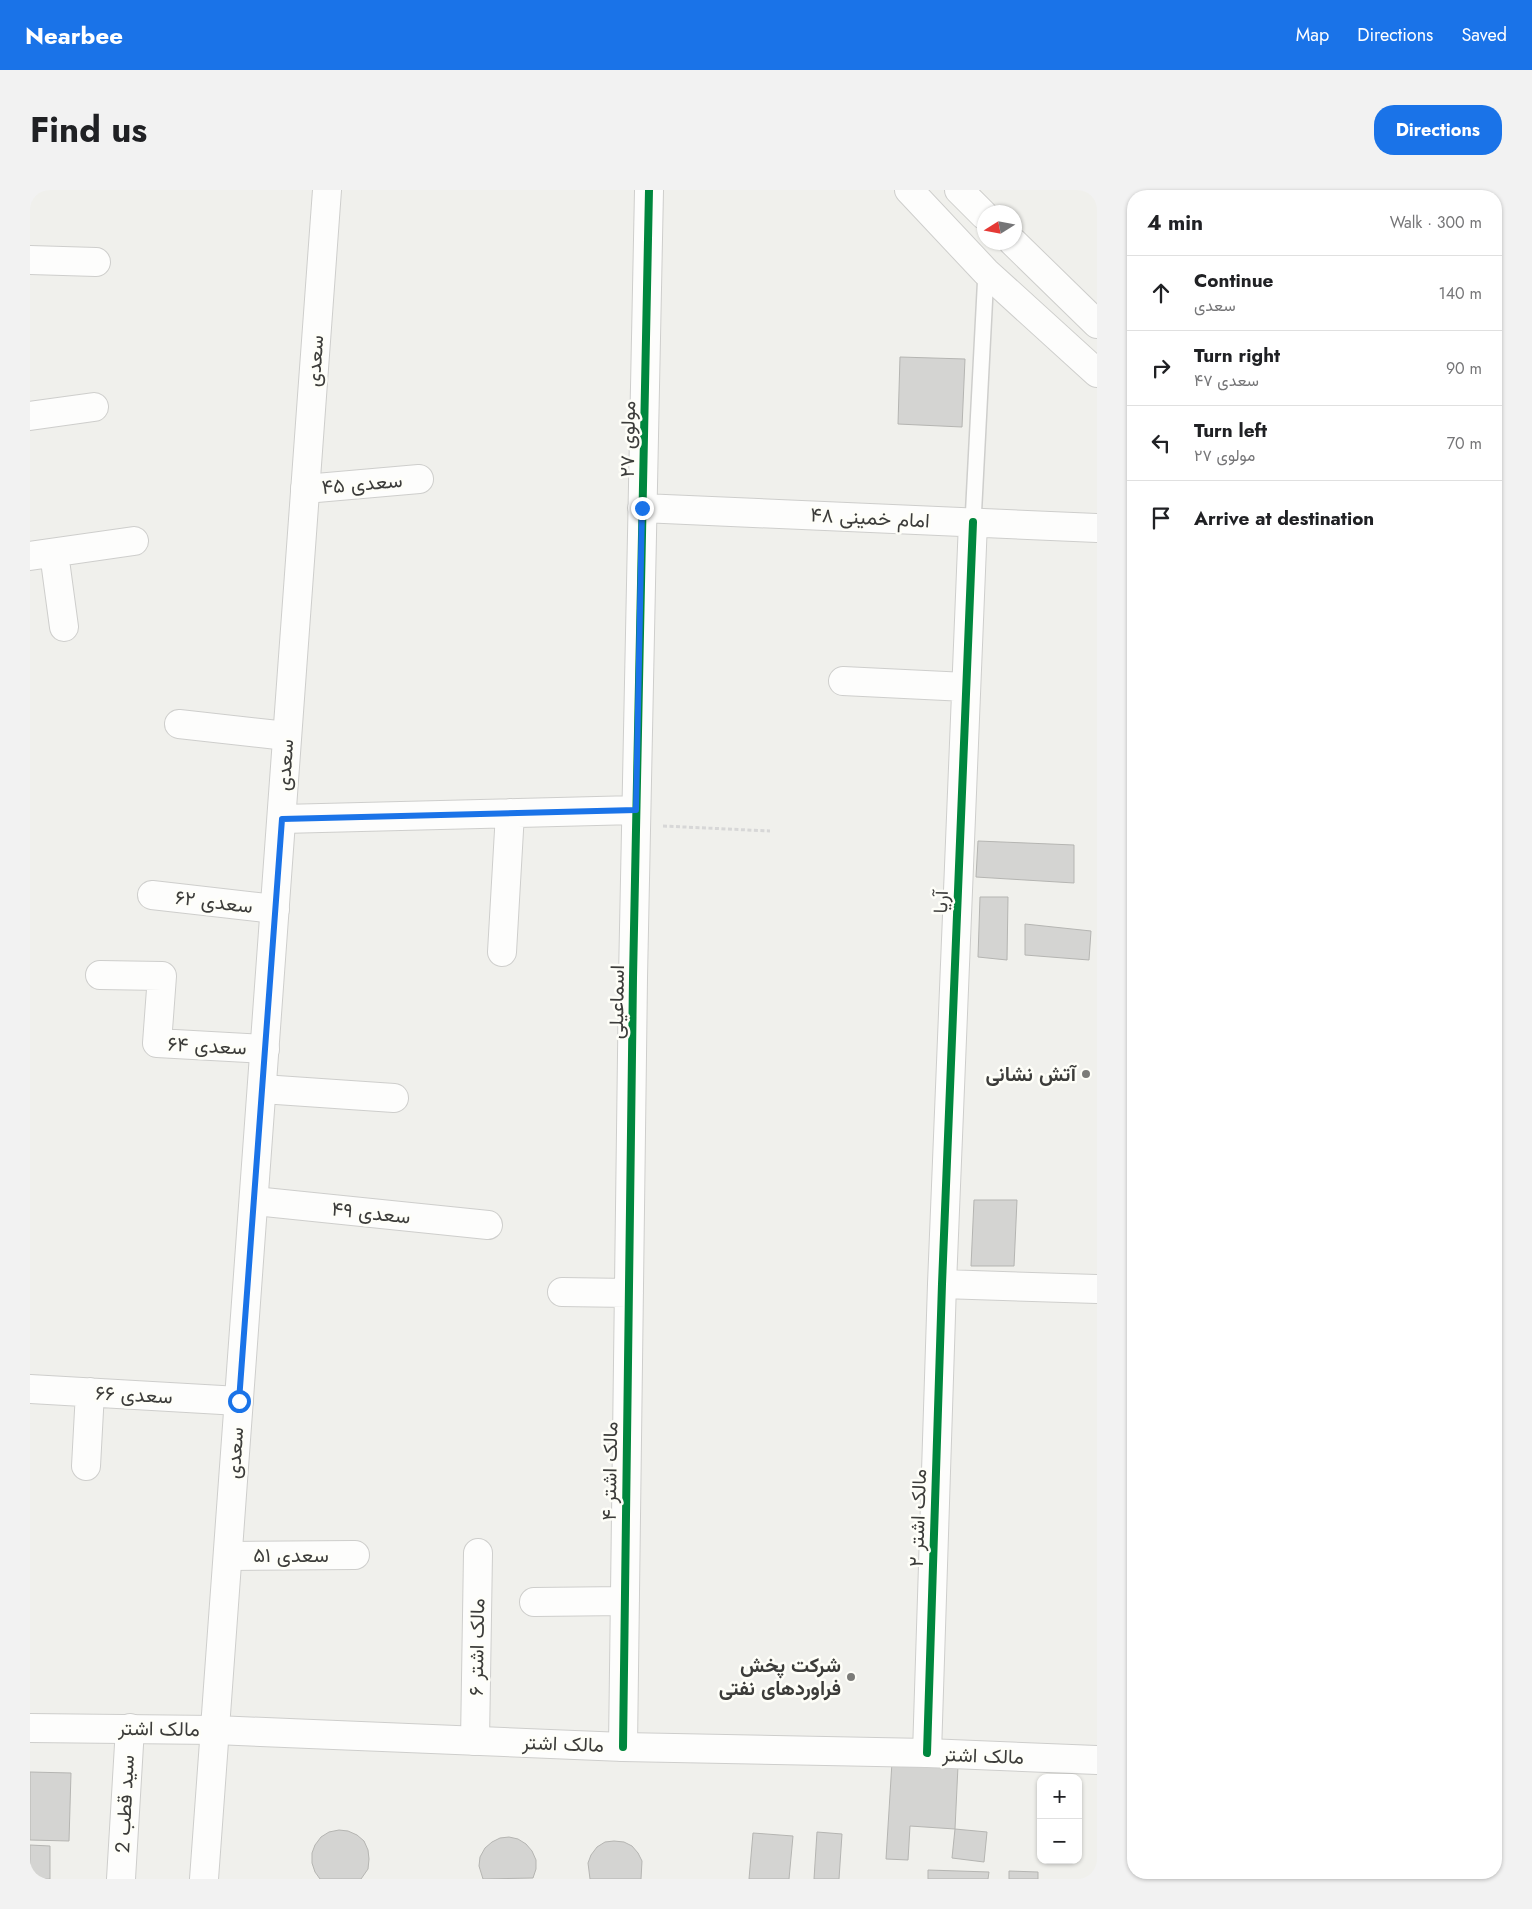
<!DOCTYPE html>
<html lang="en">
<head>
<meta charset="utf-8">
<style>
	:root { --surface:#fff; --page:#f2f2f2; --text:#202124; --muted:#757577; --line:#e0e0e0; --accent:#1a73e8 }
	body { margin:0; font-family:Jost,Vazirmatn,sans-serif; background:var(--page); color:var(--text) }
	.controls { position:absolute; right:15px; bottom:15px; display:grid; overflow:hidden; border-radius:10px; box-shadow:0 1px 4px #0004 }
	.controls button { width:45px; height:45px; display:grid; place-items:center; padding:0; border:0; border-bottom:1px solid var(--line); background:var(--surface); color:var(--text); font:25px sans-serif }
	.compass { position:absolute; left:947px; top:15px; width:45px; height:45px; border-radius:50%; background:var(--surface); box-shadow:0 1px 4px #0004; rotate:259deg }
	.stop { position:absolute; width:15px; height:15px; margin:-11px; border:4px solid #1a73e8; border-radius:50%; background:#fff }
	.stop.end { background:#1a73e8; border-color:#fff; box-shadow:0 1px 5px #0008 }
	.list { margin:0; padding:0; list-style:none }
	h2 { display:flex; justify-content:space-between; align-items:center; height:65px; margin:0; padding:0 20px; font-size:21px }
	h2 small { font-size:16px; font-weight:400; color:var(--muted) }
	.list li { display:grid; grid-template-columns:32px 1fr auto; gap:15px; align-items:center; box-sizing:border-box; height:75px; padding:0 20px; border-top:1px solid var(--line) }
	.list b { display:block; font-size:19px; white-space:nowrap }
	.list p { margin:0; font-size:16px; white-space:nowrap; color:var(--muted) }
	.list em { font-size:16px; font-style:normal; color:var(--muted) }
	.icon { flex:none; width:28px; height:28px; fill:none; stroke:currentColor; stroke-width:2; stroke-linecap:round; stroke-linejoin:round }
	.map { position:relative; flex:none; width:1067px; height:1689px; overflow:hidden; border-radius:20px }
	header { display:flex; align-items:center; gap:30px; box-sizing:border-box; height:70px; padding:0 25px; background:var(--accent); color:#fff }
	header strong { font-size:24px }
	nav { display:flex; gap:28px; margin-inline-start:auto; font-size:18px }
	.intro { display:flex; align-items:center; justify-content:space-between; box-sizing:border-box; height:120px; padding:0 30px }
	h1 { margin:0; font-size:35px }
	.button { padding:12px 22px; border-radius:20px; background:var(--accent); color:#fff; font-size:18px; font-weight:700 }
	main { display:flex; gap:30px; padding:0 30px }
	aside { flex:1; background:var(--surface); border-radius:20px; box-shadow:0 1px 4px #0004 }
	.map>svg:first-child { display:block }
	.building { fill:#d4d4d2; stroke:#b5b5b2 }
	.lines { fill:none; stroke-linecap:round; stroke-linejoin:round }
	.service-casing { stroke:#cececc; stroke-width:18 }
	.minor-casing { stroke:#cececc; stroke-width:30 }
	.tertiary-casing { stroke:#cececc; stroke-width:30 }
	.secondary-casing { stroke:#cececc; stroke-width:30 }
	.path { stroke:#d7d7d7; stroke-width:3; stroke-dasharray:4 2.5; stroke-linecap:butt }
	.service { stroke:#fdfdfc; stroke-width:15 }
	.minor { stroke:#fdfdfc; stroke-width:28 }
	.tertiary { stroke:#fdfdfc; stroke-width:28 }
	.secondary { stroke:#fdfdfc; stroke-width:28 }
	.cycleway-casing { stroke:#fefef8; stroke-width:11 }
	.cycleway { stroke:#00873e; stroke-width:8 }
	.route { stroke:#1a73e8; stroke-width:6 }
	.poi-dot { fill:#7b7b78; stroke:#fefef8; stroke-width:2 }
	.labels { text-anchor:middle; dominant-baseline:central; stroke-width:5; stroke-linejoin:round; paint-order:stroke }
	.street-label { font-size:20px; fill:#3c3c3a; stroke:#fefef8 }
	.poi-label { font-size:20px; font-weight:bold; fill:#3c3c3a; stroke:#fefef8; text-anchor:end }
</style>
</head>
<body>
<header>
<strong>Nearbee</strong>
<nav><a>Map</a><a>Directions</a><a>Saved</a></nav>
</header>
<div class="intro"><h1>Find us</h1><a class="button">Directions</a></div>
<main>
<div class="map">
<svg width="1067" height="1689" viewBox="0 0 1067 1689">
	<rect width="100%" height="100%" fill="#f0f0ec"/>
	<path class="building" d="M870 167 935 169 932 237 868 234Z
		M948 651 1044 655V693L946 687Z
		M950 707H978L977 770 948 767Z
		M995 734 1061 741 1059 770 995 765Z
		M944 1010H987L984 1076H941Z
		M862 1572 928 1576 925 1639 880 1636 878 1670 856 1669Z
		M0 1582 41 1583 39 1651 0 1650Z
		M925 1639 957 1642 954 1672 922 1668Z
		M309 1640 318 1641 327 1645 334 1651 338 1660 339 1669 338 1679 331 1689H290L285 1682 282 1673V1663L285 1655 291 1647 299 1642Z
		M787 1642 812 1644 809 1689H784Z
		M723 1643 763 1646 759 1689H719Z
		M479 1647 488 1649 496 1654 502 1661 506 1670V1679L503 1688 453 1689 449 1676 450 1667 455 1658 462 1652 470 1648Z
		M584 1651 594 1652 602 1656 608 1663 612 1671 611 1689H560L558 1673 561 1665 567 1657 575 1652Z
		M0 1655 20 1656V1689H0Z
		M898 1680 959 1682 958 1689H898Z
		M979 1681 1008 1682V1689H979Z"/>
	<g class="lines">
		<g class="service-casing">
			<path id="service" d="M943 332 956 82"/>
		</g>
		<g class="minor-casing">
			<path id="minor" d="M0 70 66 72
				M0 226 64 217
				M275 299 389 289
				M612 318 1067 338
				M24 363 34 437
				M0 366 104 351
				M813 491 936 497
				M149 534 257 546
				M252 629 606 620
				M122 705 245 719
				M472 762 480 623
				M70 785 132 786 127 853 235 859
				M232 899 364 908
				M224 1011 458 1035
				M912 1094 1067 1099
				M532 1102 599 1103
				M0 1199 209 1211
				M56 1276 60 1202
				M198 1366 325 1365
				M504 1412 595 1411
				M445 1551 448 1363
				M593 1557 603 788 619 0
				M897 1563 912 1094 943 332
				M91 1689 100 1538"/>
		</g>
		<g class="tertiary-casing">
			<path id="tertiary" d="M0 1538 185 1540 593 1557 897 1563 1067 1570"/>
		</g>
		<g class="secondary-casing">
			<path id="secondary" d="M879 0 956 82 1067 183
				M929 0 954 25
				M983 52 1067 134
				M174 1689 297 0"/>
		</g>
		<path class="path" d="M633 636 740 641"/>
		<use href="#service" class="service"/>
		<use href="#minor" class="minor"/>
		<use href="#tertiary" class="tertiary"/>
		<use href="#secondary" class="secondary"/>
		<g class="cycleway-casing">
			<path id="cycleway" d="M593 1557 603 788 619 0
				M897 1563 912 1094 943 332"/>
		</g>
		<use href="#cycleway" class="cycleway"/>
	</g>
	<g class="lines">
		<path class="route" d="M209 1211 252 629 606 620 612 318"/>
	</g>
	<g class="poi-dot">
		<circle cx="1056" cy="884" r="5"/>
		<circle cx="821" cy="1487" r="5"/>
	</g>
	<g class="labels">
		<g class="street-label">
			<text transform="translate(285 171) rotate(-86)">سعدی</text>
			<text transform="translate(598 249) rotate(-89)">مولوی ۲۷</text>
			<text transform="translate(332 294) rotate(-5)">سعدی ۴۵</text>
			<text transform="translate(840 328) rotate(3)">امام خمینی ۴۸</text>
			<text transform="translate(255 575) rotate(-86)">سعدی</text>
			<text transform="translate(184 712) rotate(7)">سعدی ۶۲</text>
			<text transform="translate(911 712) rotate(-88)">آریا</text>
			<text transform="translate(587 812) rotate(-89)">اسماعیلی</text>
			<text transform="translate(177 856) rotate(3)">سعدی ۶۴</text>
			<text transform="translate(341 1023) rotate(6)">سعدی ۴۹</text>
			<text transform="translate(104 1205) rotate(3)">سعدی ۶۶</text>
			<text transform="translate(205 1263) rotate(-86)">سعدی</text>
			<text transform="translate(580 1281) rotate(-89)">مالک اشتر ۴</text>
			<text transform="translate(888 1328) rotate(-88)">مالک اشتر ۲</text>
			<text x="261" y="1365">سعدی ۵۱</text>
			<text transform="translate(447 1457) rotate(-89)">مالک اشتر ۶</text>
			<text transform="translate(129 1539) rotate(1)">مالک اشتر</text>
			<text transform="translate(533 1554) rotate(2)">مالک اشتر</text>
			<text transform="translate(953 1566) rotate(2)">مالک اشتر</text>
			<text transform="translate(95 1614) rotate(-87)">سید قطب 2</text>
		</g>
		<g class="poi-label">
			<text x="1046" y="884">آتش نشانی</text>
			<text x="811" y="1475">شرکت پخش<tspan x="811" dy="23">فراوردهای نفتی</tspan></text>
		</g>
	</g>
</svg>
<div class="controls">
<button>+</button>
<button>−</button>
</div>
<svg class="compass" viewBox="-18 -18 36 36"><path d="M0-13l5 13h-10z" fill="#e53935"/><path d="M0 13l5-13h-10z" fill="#757577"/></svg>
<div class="stop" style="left:209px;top:1211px"></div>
<div class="stop end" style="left:612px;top:318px"></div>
</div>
<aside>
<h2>4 min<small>Walk · 300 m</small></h2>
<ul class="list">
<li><svg class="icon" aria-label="ahead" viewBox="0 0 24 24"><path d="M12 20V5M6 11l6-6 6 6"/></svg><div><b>Continue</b><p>سعدی</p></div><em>140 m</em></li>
<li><svg class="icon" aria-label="right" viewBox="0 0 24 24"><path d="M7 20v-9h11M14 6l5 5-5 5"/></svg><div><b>Turn right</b><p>سعدی ۴۷</p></div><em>90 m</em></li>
<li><svg class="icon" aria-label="left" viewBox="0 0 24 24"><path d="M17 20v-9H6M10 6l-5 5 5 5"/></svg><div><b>Turn left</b><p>مولوی ۲۷</p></div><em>70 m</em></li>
<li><svg class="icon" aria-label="arrive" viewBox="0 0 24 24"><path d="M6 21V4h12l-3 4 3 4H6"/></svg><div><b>Arrive at destination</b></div></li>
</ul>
</aside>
</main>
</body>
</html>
